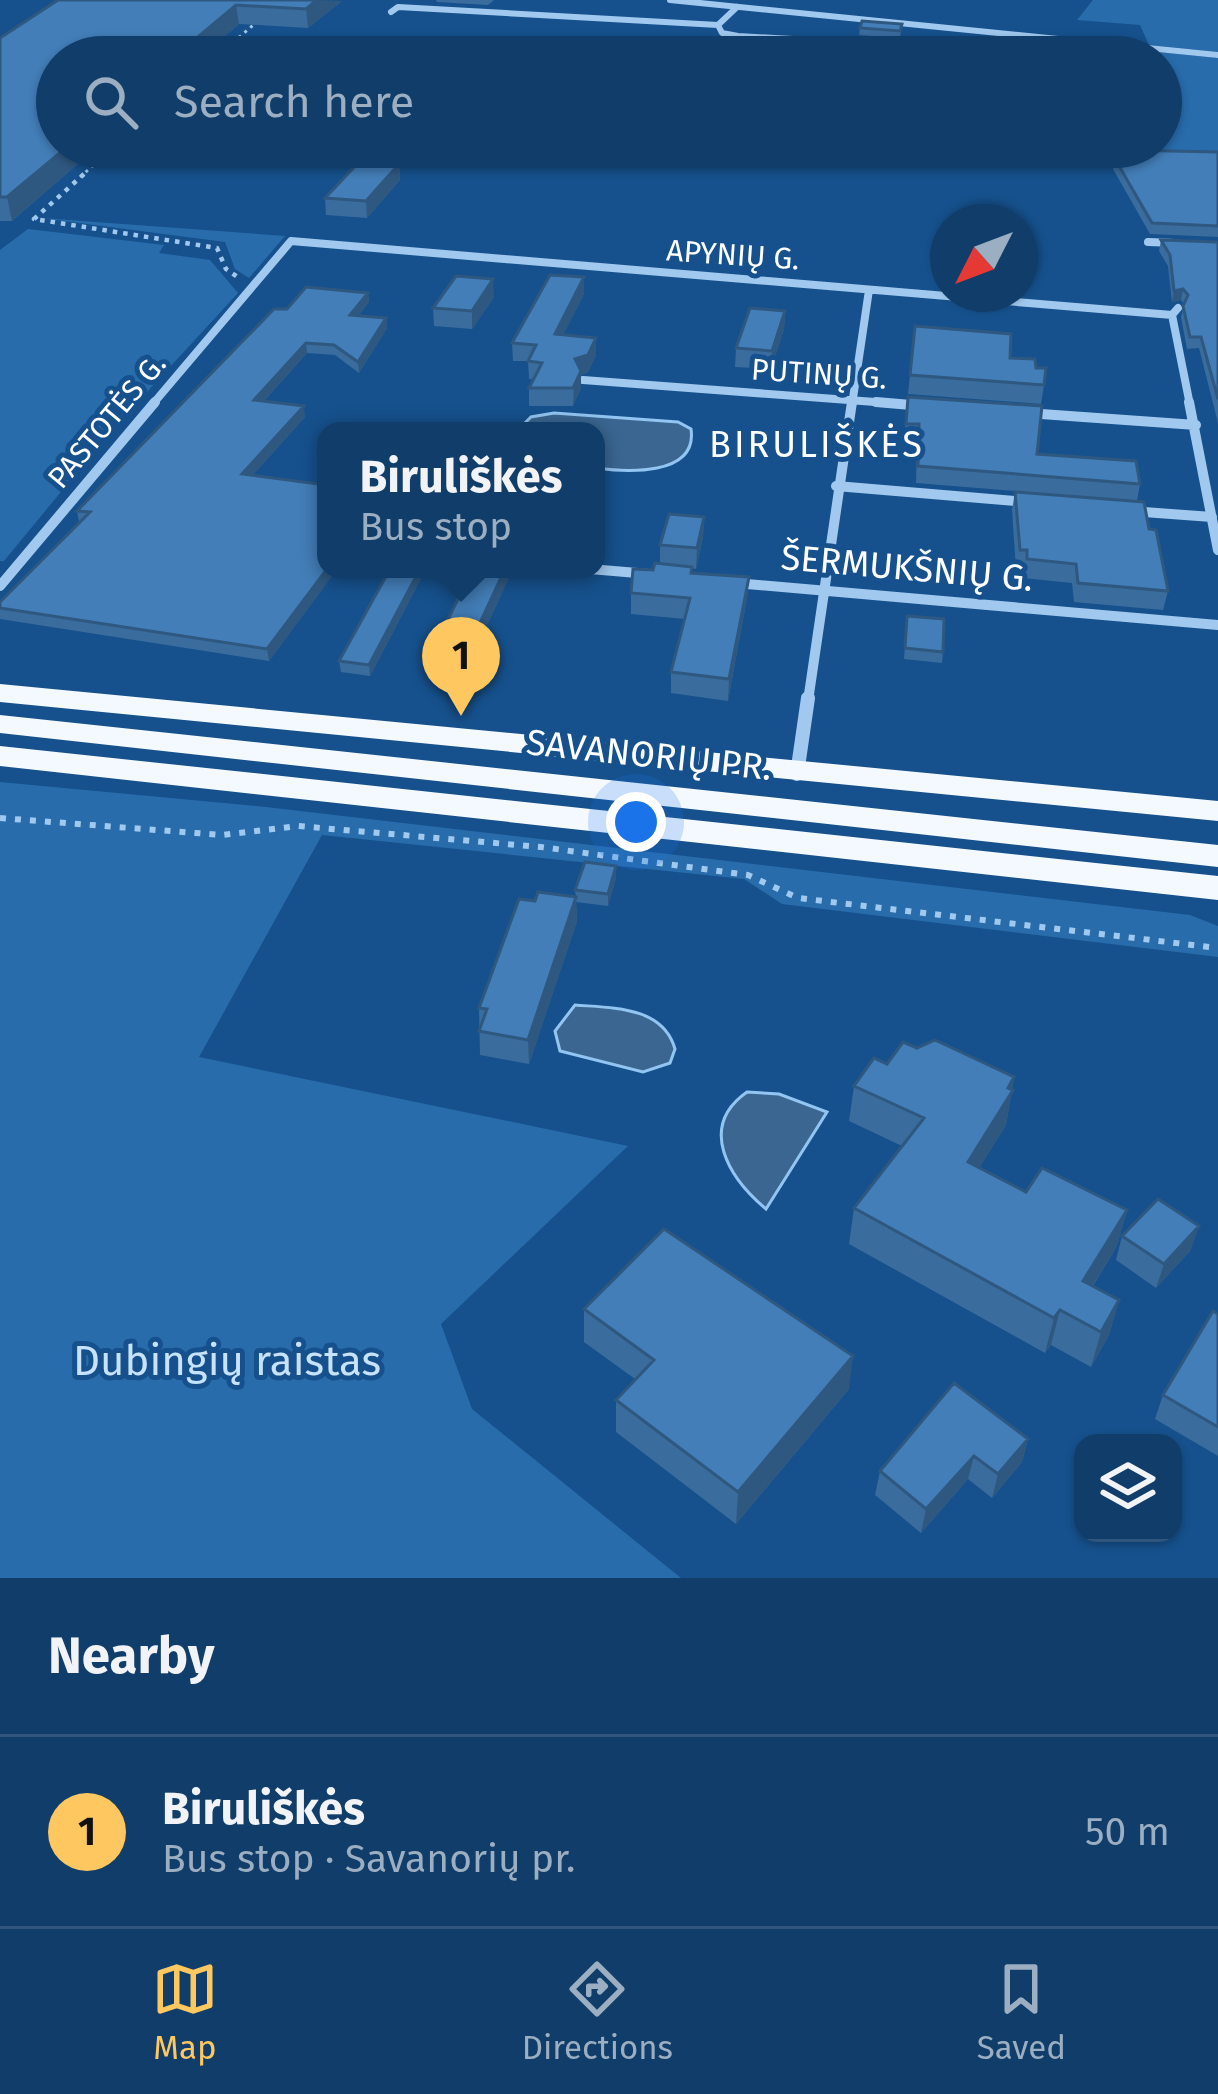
<!DOCTYPE html>
<html lang="en">
<head>
<meta charset="utf-8">
<style>
	:root { --surface:#103d6a; --page:#1e4872; --text:#f1f3f6; --muted:#9caec1; --line:#30567e; --accent:#ffc75f }
	body { margin:0; font-family:"Fira Sans",sans-serif; background:var(--page); color:var(--text) }
	.controls { position:absolute; right:36px; bottom:36px; display:grid; overflow:hidden; border-radius:24px; box-shadow:0 3px 9px #0004 }
	.controls button { width:108px; height:108px; display:grid; place-items:center; padding:0; border:0; border-bottom:3px solid var(--line); background:var(--surface); color:var(--text); font:60px sans-serif }
	.compass { position:absolute; left:930px; top:204px; width:108px; height:108px; border-radius:50%; background:var(--surface); box-shadow:0 3px 9px #0004; rotate:228deg }
	.you { position:absolute; left:636px; top:822px; width:42px; height:42px; margin:-30px; border:9px solid #fff; border-radius:50%; background:#1a73e8; box-shadow:0 0 0 18px #1a73e833 }
	.badge { display:grid; place-items:center; width:78px; height:78px; border-radius:50%; background:var(--accent); color:#111; font-size:39px; font-weight:700 }
	.pin { position:absolute; translate:-50% -99px; filter:drop-shadow(0 3px 6px #0008) }
	.pin::after { content:''; position:absolute; top:63px; width:42px; height:36px; background:inherit; clip-path:polygon(0 0,100% 0,50% 100%) }
	.popup { position:absolute; left:317px; top:422px; width:288px; height:156px; box-sizing:border-box; display:grid; place-content:center; border-radius:24px; background:var(--surface); filter:drop-shadow(0 3px 9px #0005); font-size:39px; white-space:nowrap; color:var(--muted) }
	.popup b { font-size:45px; color:var(--text) }
	.popup::after { content:''; position:absolute; left:50%; top:100%; margin-left:-24px; border:24px solid transparent; border-top-color:var(--surface) }
	.list { margin:0; padding:0; list-style:none }
	h2 { display:flex; justify-content:space-between; align-items:center; height:156px; margin:0; padding:0 48px; font-size:51px }
	h2 small { font-size:39px; font-weight:400; color:var(--muted) }
	.list li { display:grid; grid-template-columns:78px 1fr auto; gap:36px; align-items:center; box-sizing:border-box; height:192px; padding:0 48px; border-top:3px solid var(--line) }
	.list b { display:block; font-size:45px; white-space:nowrap }
	.list p { margin:0; font-size:39px; white-space:nowrap; color:var(--muted) }
	.list em { font-size:39px; font-style:normal; color:var(--muted) }
	.icon { flex:none; width:66px; height:66px; fill:none; stroke:currentColor; stroke-width:2; stroke-linecap:round; stroke-linejoin:round }
	.map { position:relative; flex:none; width:1218px; height:1578px; overflow:hidden }
	.search { position:absolute; background:var(--surface); box-shadow:0 3px 9px #0004; left:36px; right:36px; top:36px; height:132px; display:flex; align-items:center; gap:30px; box-sizing:border-box; padding:0 42px; border-radius:66px; color:var(--muted); font-size:45px }
	.sheet { height:348px; background:var(--surface) }
	nav { display:flex; justify-content:space-around; align-items:center; box-sizing:border-box; height:168px; border-top:3px solid var(--line); background:var(--surface); font-size:33px; color:var(--muted) }
	nav a { display:grid; justify-items:center; gap:6px }
	nav .on { color:var(--accent) }
	.map>svg:first-child { display:block }
	.green { fill:#286cac }
	.water { fill:#3a6691; stroke:#93c5f2; stroke-width:3 }
	.lines { fill:none; stroke-linecap:round; stroke-linejoin:round }
	.path-far2 { stroke:#a1c9ef; stroke-width:3; stroke-dasharray:3 4.5; stroke-linecap:butt }
	.path-far1 { stroke:#a1c9ef; stroke-width:4.5; stroke-dasharray:4.5 6; stroke-linecap:butt }
	.path { stroke:#a1c9ef; stroke-width:6; stroke-dasharray:6 9; stroke-linecap:butt }
	.minor-far3 { stroke:#a1c9ef; stroke-width:6 }
	.minor-far2 { stroke:#a1c9ef; stroke-width:8 }
	.minor-far1 { stroke:#a1c9ef; stroke-width:10 }
	.minor { stroke:#a1c9ef; stroke-width:14 }
	.trunk { fill:#f4f9ff; fill-rule:evenodd }
	.wall { fill:#3a6c9e }
	.shaded-wall { fill:#2f5881 }
	.building { fill:#437eb8; stroke:#2f5881; stroke-width:3 }
	.labels { text-anchor:middle; dominant-baseline:central; stroke-width:10; stroke-linejoin:round; paint-order:stroke }
	.far-street-label { font-size:30px; fill:#fff; stroke:#16518d }
	.far-quarter-label { font-size:36px; letter-spacing:3px; fill:#fff; stroke:#16518d }
	.street-label { font-size:36px; fill:#fff; stroke:#16518d }
	.near-park-label { font-size:42px; fill:#c7e2fb; stroke:#16518d }
</style>
</head>
<body>
<div class="map">
<svg width="1218" height="1578" viewBox="0 0 1218 1578">
	<rect width="100%" height="100%" fill="#16518d"/>
	<path class="green" d="M1093 0H1218V52L1149 45 1140 25 1077 20Z
		M1070 43 1218 58V158L1018 152V147H1161V57H1041H1072Z
		M41 218 285 236 249 278 235 269 225 242Z
		M28 229 164 245 159 253 210 260 238 293 111 431 4 561H0V250Z
		M0 782 266 807 1190 915 1218 926V957L782 904 744 879 322 835 199 1057 628 1146 441 1324 472 1409 681 1578H0Z"/>
	<path class="water" d="M554 413 678 422 691 429C698 477 625 472 596 468V431H517L531 417Z
		M575 1005C612 1008 663 1006 675 1049L670 1063 643 1072 560 1051 555 1031Z
		M747 1092 779 1094 827 1112 766 1209C729 1178 697 1127 747 1092Z"/>
	<g class="lines">
		<path class="path-far2" d="M216 57 258 21
			M80 177 114 147"/>
		<path class="path-far1" d="M84 174 34 219 217 248 226 269 239 278"/>
		<path class="path" d="M0 818 222 835 298 826 541 847 748 875 798 898 1218 948"/>
		<path class="minor-far3" d="M670 0 1218 55
			M391 12 398 7 718 25 737 7
			M718 25 722 33 738 36 969 49"/>
		<path class="minor-far2" d="M1148 242 1175 243
			M1178 308 1172 315 1190 405
			M583 380 915 405
			M152 405 291 241 1172 315
			M852 405 869 290"/>
		<path class="minor-far1" d="M876 402 923 406
			M1189 402 1218 550
			M1027 413 1196 425
			M836 486 1026 502
			M1130 511 1212 517
			M590 569 649 574
			M735 583 1218 625
			M0 586 155 402
			M808 701 852 402"/>
		<path class="minor" d="M797 774 808 698"/>
		<path class="trunk" d="M0 684 1218 801V821L0 702Z
			M0 715 1218 845V867L0 733Z
			M0 746 1218 876V900L0 766Z"/>
	</g>
	<path class="wall" d="M58 0 342 1 308 28 239 24 12 221H0V38Z
		M436 0H494L488 5 437 2Z
		M860 28 900 31H901L900 38 859 35Z
		M897 45 895 57H853L854 52Z
		M1122 150 1218 152V237L1150 234 1113 169 1115 159H1121Z
		M399 164 400 180 367 218 326 215 325 198Z
		M1161 240 1218 242V423L1199 348 1187 349 1181 317 1184 304 1181 300 1172 302 1168 266 1159 251Z
		M368 293 369 302 358 316 386 318 387 328 359 373 335 355 307 353 264 401 305 417 252 476 326 569H337L269 661 0 619V602L79 522 77 511Z
		M584 294 563 335 596 355 588 372 581 375V388L573 406H529V388L533 379H529L528 361H513L512 343Z
		M494 297 472 329 434 326 433 308Z
		M785 311 784 329 771 369 735 367 736 348Z
		M915 326 1036 368 1044 385 1041 404 908 394Z
		M908 397 1037 454 1140 484 1137 501 916 483 917 441 904 440Z
		M1015 492 1149 529 1168 591 1163 610 1074 602 1072 583 1023 578 1024 569H1016L1012 510Z
		M704 517 703 537 696 569 692 568V573L749 577 747 598 728 701 671 693V672L685 619 631 614V593L660 564V545Z
		M390 569H426L370 676 341 672 339 661Z
		M473 569H512V571L468 667 435 663 434 647Z
		M907 616 943 652 942 663 904 659Z
		M616 866V878L608 906 576 902 577 921 529 1064 480 1055 479 1008 535 901 576 897 575 890Z
		M917 1048 1014 1077 1006 1125 979 1168 1026 1192 1127 1210 1117 1246 1093 1286 1119 1300 1109 1335 1091 1367 1051 1345 1045 1353 849 1244 854 1208 902 1146 849 1121 854 1086 887 1064Z
		M1122 1236 1191 1250 1156 1288 1116 1260Z
		M584 1309 849 1389 736 1524 616 1432V1400L635 1379 584 1342Z
		M1218 1314V1456L1155 1419 1163 1395Z
		M1028 1439 1022 1462 992 1498 968 1479 921 1533 875 1495 880 1471Z"/>
	<path class="shaded-wall" d="M317 0 342 1 308 28 306 9Z
		M236 5 239 24 201 57H174Z
		M67 147H97L12 221 7 197Z
		M399 164 400 180 367 218 366 201Z
		M584 277V294L555 351V334Z
		M493 279 494 297 472 329V311Z
		M1183 289 1181 300 1172 302 1174 291Z
		M368 293 369 302 351 325 350 315Z
		M785 311 784 329 771 369 772 351Z
		M386 318 387 328 359 373 358 362Z
		M596 338V355L588 372 581 375V388L573 406 575 359Z
		M306 343 307 353 255 411 254 400Z
		M304 406 305 417 244 485 242 474Z
		M704 517 703 537 696 569 697 548Z
		M327 569H337L269 661 267 649Z
		M420 569H426L370 676 369 665Z
		M505 569H512V571L468 667 467 651Z
		M749 577 747 598 728 701 729 679Z
		M616 866V878L608 906V894Z
		M576 897 577 921 529 1064 528 1040Z
		M1014 1077 1006 1125 961 1197 968 1162Z
		M1127 1210 1117 1246 1074 1316 1083 1281Z
		M1199 1226 1191 1250 1156 1288 1164 1264Z
		M1119 1300 1109 1335 1091 1367 1101 1332Z
		M1060 1310 1051 1345 1045 1353 1054 1318Z
		M853 1356 849 1389 736 1524 738 1492Z
		M1028 1439 1022 1462 992 1498 998 1474Z
		M974 1456 968 1479 921 1533 926 1509Z"/>
	<path class="building" d="M58 0H317L306 9 236 5 174 57H57V147H67L7 197H0V38Z
		M862 21 902 24 900 31 860 28Z
		M856 43 897 45 895 54 854 52Z
		M1122 150 1218 152V226L1152 223 1115 159H1127Z
		M360 161 399 164 366 201 325 198Z
		M1161 240 1218 242V399L1201 337H1190L1183 306 1188 295 1183 289 1174 291 1170 255Z
		M550 275 584 277 555 334 596 338 588 355 575 359 581 371 573 388H529L542 363 528 361 536 345 512 343Z
		M456 276 493 279 472 311 433 308Z
		M306 287 368 293 350 315 386 318 358 362 334 345 306 343 254 400 304 406 242 474 326 485 327 569 267 649 0 608V602L90 512 77 511 274 309H287Z
		M750 308 785 311 772 351 736 348Z
		M915 326 1011 334 1010 358 1035 359 1036 368H1046L1044 385 910 375Z
		M908 397 1042 406 1037 454 1136 461 1140 484 918 466 919 424H906Z
		M1015 492 1144 502 1149 529 1156 530 1168 591 1078 583 1076 564 1027 559V550H1020Z
		M669 514 704 517 697 548 660 545Z
		M655 563 692 567 691 573 749 577 729 679 671 672 690 598 631 593 633 569 653 570Z
		M390 569H420L369 665 339 661Z
		M473 569H505L467 651 434 647Z
		M907 616 944 619 943 652 905 648Z
		M585 862 616 866 608 894 575 890Z
		M538 892 576 897 528 1040 479 1031 487 1009 479 1008 519 899 535 901Z
		M935 1040 1014 1077 1008 1088 1013 1090 968 1162 1026 1192 1042 1168 1127 1210 1083 1281 1119 1300 1101 1332 1060 1310 1054 1318 854 1208 924 1118 854 1086 874 1058 887 1064 903 1042 917 1048Z
		M1158 1199 1199 1226 1164 1264 1122 1236Z
		M664 1229 853 1356 738 1492 616 1400 654 1360 584 1309Z
		M1213 1311 1218 1314V1427L1163 1395Z
		M954 1383 1028 1439 998 1474 974 1456 926 1509 880 1471Z"/>
	<g class="labels">
		<g class="far-street-label">
			<text transform="translate(733 255) rotate(4)">APYNIŲ G.</text>
			<text transform="translate(819 374) rotate(4)">PUTINŲ G.</text>
			<text transform="translate(107 421) rotate(-50)">PASTOTĖS G.</text>
		</g>
		<g class="far-quarter-label">
			<text x="817" y="445">BIRULIŠKĖS</text>
		</g>
		<g class="street-label">
			<text transform="translate(907 568) rotate(5)">ŠERMUKŠNIŲ G.</text>
			<text transform="translate(649 755) rotate(6)">SAVANORIŲ PR.</text>
		</g>
		<g class="near-park-label">
			<text x="227" y="1361">Dubingių raistas</text>
		</g>
	</g>
</svg>
<div class="controls">
<button><svg class="icon" aria-label="layers" viewBox="0 0 24 24"><path d="M12 4l9 5-9 5-9-5zM3 14l9 5 9-5"/></svg></button>
</div>
<svg class="compass" viewBox="-18 -18 36 36"><path d="M0-13l5 13h-10z" fill="#e53935"/><path d="M0 13l5-13h-10z" fill="#9caec1"/></svg>
<div class="you"></div>
<div class="pin badge" style="left:461px;top:716px">1</div>
<div class="popup"><b>Biruliškės</b>Bus stop</div>
<div class="search"><svg class="icon" aria-label="search" viewBox="0 0 24 24"><circle cx="10" cy="10" r="6"/><path d="M15 15l6 6"/></svg>Search here</div>
</div>
<section class="sheet">
<h2>Nearby<small></small></h2>
<ul class="list">
<li><span class="badge">1</span><div><b>Biruliškės</b><p>Bus stop · Savanorių pr.</p></div><em>50 m</em></li>
</ul>
</section>
<nav>
<a class="on"><svg class="icon" aria-label="map" viewBox="0 0 24 24"><path d="M3 6l6-2 6 2 6-2v14l-6 2-6-2-6 2zM9 4v14M15 6v14"/></svg>Map</a>
<a><svg class="icon" aria-label="directions" viewBox="0 0 24 24"><path d="M12 3l9 9-9 9-9-9zM9 14v-3h6M13 9l2 2-2 2"/></svg>Directions</a>
<a><svg class="icon" aria-label="saved" viewBox="0 0 24 24"><path d="M7 4h10v16l-5-4-5 4z"/></svg>Saved</a>
</nav>
</body>
</html>
